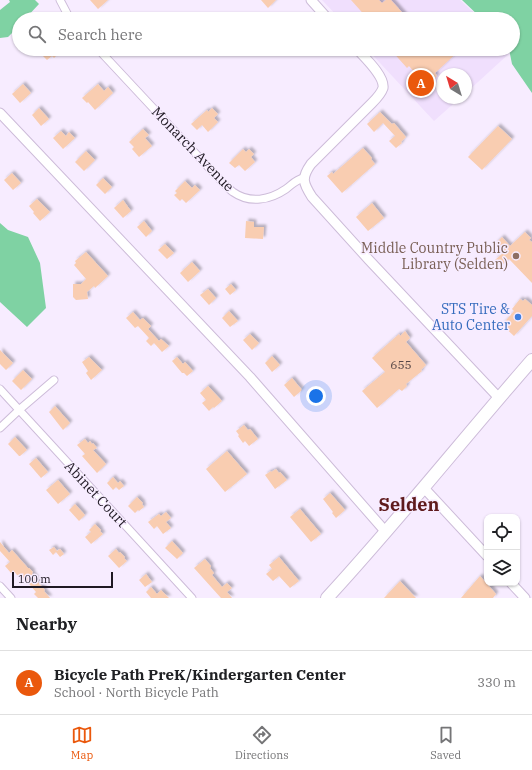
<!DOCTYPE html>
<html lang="en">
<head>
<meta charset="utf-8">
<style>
	:root { --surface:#fff; --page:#f6f6f6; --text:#202124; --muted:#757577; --line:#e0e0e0; --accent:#ea580c }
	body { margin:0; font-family:"IBM Plex Serif",serif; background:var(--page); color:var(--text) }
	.controls { position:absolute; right:12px; bottom:12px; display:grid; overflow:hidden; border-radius:8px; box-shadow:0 1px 3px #0004 }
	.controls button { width:36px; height:36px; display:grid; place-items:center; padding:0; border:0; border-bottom:1px solid var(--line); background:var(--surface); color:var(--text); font:20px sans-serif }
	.compass { position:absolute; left:436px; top:68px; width:36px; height:36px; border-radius:50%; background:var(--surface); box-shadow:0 1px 3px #0004; rotate:322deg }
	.scale { position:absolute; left:12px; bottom:10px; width:101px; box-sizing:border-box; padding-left:4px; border:2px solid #1f1923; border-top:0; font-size:11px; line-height:14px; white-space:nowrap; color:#1f1923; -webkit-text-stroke:3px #f7ecff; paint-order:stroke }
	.you { position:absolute; left:316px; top:396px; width:14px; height:14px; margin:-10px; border:3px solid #fff; border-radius:50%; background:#1a73e8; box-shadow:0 0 0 6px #1a73e833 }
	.badge { display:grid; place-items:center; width:26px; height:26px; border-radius:50%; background:var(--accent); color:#fff; font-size:13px; font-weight:700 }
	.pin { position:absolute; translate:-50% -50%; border:2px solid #fff; box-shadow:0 1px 4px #0006 }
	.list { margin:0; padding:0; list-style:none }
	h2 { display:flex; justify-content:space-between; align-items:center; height:52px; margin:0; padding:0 16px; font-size:17px }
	h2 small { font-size:13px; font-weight:400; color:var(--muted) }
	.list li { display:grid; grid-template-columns:26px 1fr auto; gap:12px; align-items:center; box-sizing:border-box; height:64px; padding:0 16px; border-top:1px solid var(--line) }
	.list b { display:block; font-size:15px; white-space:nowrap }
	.list p { margin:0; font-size:13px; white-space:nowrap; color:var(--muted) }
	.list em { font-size:13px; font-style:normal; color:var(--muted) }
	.icon { flex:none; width:22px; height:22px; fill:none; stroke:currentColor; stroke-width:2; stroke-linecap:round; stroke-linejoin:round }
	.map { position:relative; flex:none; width:532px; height:598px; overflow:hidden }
	.search { position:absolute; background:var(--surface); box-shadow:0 1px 3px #0004; left:12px; right:12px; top:12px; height:44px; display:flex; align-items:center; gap:10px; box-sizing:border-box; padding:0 14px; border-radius:22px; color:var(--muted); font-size:15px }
	.sheet { height:116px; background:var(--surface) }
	nav { display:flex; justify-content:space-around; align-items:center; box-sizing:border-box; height:56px; border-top:1px solid var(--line); background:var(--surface); font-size:11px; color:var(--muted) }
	nav a { display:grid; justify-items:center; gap:2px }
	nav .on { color:var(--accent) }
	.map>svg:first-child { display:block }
	.built { fill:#f0dffd }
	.forest { fill:#7fd2a3 }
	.building { fill:#f9cdb1; filter:url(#shadow) }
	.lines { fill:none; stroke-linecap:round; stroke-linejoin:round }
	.minor-casing { stroke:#cdbcd9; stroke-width:9 }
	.tertiary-casing { stroke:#cdbcd9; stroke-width:11 }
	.primary-casing { stroke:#cdbcd9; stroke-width:14 }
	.minor { stroke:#fff; stroke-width:7 }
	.tertiary { stroke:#fff; stroke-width:9 }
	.primary { stroke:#fff; stroke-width:12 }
	.education-dot { fill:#8d6e63; stroke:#f7ecff; stroke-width:1.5 }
	.shop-dot { fill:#3f7fe0; stroke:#f7ecff; stroke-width:1.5 }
	.labels { text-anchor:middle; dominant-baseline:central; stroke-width:3; stroke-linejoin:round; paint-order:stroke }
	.number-label { font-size:12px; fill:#564646 }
	.street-label { font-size:14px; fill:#1f1923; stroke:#f7ecff }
	.education-label { font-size:14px; fill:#785e54; stroke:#f7ecff; text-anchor:end }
	.shop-label { font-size:14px; fill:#366cbe; stroke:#f7ecff; text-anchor:end }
	.district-label { font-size:18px; font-weight:bold; fill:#5f1a1d; stroke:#f7ecff }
</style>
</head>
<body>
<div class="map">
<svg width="532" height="598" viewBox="0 0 532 598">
	<defs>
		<filter id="shadow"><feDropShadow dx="2.5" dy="-2.5" stdDeviation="1" flood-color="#0004"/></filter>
	</defs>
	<rect width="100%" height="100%" fill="#f7ecff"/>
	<path class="built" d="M322 0H460L481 19H340Z
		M367 49H514L466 93V74H442V98H460L434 121Z"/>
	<path class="forest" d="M9 0H35L39 4 25 19H19V26L8 37 0 38V10L10 2Z
		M462 0H532V93L512 64 509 49H513V19H482Z
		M0 223 8 230 28 237 40 263 46 308 27 327 0 302Z"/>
	<path class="building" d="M90 0H108L98 9Z
		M261 0H276L268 8Z
		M351 0H379L382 3 386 0H391L408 19H368Z
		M44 49H63L54 58 52 56 47 60 40 53Z
		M390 49H427L432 55 439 49H461L435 73 437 76 426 86 409 66 407 68Z
		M23 84 31 93 20 103 12 94Z
		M98 84 104 91 108 87 113 93 95 110 88 102 87 103 82 98Z
		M39 108 49 119 41 126 32 115Z
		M212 108 218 114 214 118 218 122 208 132 202 125 197 130 191 124 207 110 208 112Z
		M380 112 392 124 394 123 406 137 401 142 402 143 396 148 389 141 395 136 383 123 374 132 367 124Z
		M498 126 512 139 482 170 468 157Z
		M143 129 149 135 145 138 152 146 139 157 132 149 134 147 129 142Z
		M61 131 66 136 69 132 75 138 63 149 53 138Z
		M363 148 372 158 371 159 375 164 342 193 327 176 332 172 333 174Z
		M243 149 246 152 249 149 254 154 251 157 255 162 245 171 239 165 235 168 229 163Z
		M86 151 95 160 84 171 75 162Z
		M12 173 21 183 13 190 4 180Z
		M103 178 112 187 105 194 96 185Z
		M185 181 192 188 195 185 200 190 186 203 182 199 180 201 174 195 177 193 175 191Z
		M37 199 50 212 40 221 33 213 34 212 29 206Z
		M123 200 131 211 123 218 114 208Z
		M372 203 384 218 368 231 356 217Z
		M144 221 152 231 146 237 137 227Z
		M246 221 254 222V227H264L263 239 245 238Z
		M525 232 531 238 529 240 532 242V283L509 259 501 266 495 260 503 253 495 244 502 237 510 246Z
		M165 244 174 253 167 259 158 250Z
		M86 252 108 276 95 288 94 286 87 292 88 299 76 300 73 297V284H81L86 279 74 265 76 263 75 261Z
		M192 262 200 271 188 282 180 273Z
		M231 284 236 290 230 295 225 289Z
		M208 289 216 298 209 305 200 295Z
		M520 299 523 301 525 299 532 305V316L514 336 502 325 514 311 512 309Z
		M229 311 238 321 230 327 222 318Z
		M133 312 140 320 143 318 151 326 148 329 159 341 161 339 169 346 162 352 154 343 151 346 146 341 149 338 138 326 135 328 126 318Z
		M405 331 410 338 406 342 426 365 421 370 422 371 406 384 407 386 402 391 399 389 377 408 362 391 385 372 372 358 399 334 400 336Z
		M250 334 259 343 252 350 243 340Z
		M0 350 13 363 6 370 0 364Z
		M272 356 280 365 272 372 265 363Z
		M89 357 102 370 91 380 86 373 88 371 82 362Z
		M177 357 183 364 185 362 193 371 187 376 184 373H182L172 361Z
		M23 370 32 379 21 390 12 381Z
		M292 378 302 390 294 397 284 385Z
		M208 386 222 401 214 408 213 407 209 411 202 403 206 400 200 393Z
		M55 406 70 423 63 430 49 412Z
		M244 425 248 430 250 429 258 439 249 446 245 441 243 443 238 436 239 435 236 431Z
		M15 437 27 450 20 456H19L8 444Z
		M85 439 88 443 90 441 92 444 93 443 97 448 93 450 106 464 97 473 82 456 85 454 77 445Z
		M227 451 247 474 225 492 206 469Z
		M36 458 48 472 41 478 29 464Z
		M276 469 279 473 280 472 287 480 275 489 265 475 271 471V472Z
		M113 477 118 483 120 481 124 486 119 490 116 487 113 490 107 483Z
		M58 480 70 494 58 504 46 490Z
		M330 493 345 510 336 518 332 513 333 512 323 499Z
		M137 497 143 503 142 504 144 507 139 511 138 510 135 513 128 506Z
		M75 504 85 515 79 521 69 510Z
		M300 509 321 534 311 542 290 517Z
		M166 512 171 518 166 522 171 528 163 534 157 526 154 529 148 522 159 514 161 516Z
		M95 524 101 530 100 531 103 534 91 544 85 537 91 532 89 530Z
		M172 541 183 553 177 559 165 548Z
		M0 542 9 553 12 550 28 568H29L33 572 32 573 37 580H36L45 590 44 591 50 598H38L34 594 36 592 24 578 21 580 13 570 11 573 5 566 10 562 0 551Z
		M54 547 57 551 60 549 64 554 60 557 56 552 53 555 49 550Z
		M116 549 119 553 120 552 125 557 124 558 127 561 119 568 108 556Z
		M279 557 299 581 290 588 279 576 273 581 266 574 272 569 269 565Z
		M205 559 211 566 210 568 214 573 212 575 222 587 227 583 232 588 227 592 232 598H221L194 568Z
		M146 574 152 582 145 587 139 580Z
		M480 576 496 594 493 598H461Z
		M400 581 416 598H384Z
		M151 587 157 594 161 590 169 598H151L146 592Z"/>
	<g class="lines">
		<g class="minor-casing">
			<path id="minor" d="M60 0 70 19
				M98 49 224 184C227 186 230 190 233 192 250 204 270 200 286 189 293 184 295 180 304 178
				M0 389 192 598
				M0 428 19 410 54 380
				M0 586 11 598"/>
		</g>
		<g class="tertiary-casing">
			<path id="tertiary" d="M311 0 328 19
				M357 49C364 57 385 76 383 88 381 94 377 98 372 103L311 164C301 178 303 183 312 197L369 260 499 398
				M0 113 250 377 385 531
				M424 488 487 556
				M511 583 525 598"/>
		</g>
		<g class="primary-casing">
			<path id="primary" d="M327 598C398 521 463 439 532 360"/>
		</g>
		<use href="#minor" class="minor"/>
		<use href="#tertiary" class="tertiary"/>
		<use href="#primary" class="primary"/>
	</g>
	<circle class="education-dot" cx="516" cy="256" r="4"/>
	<circle class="shop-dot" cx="518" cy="317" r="4"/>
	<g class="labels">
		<g class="number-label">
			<text x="401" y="364">655</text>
		</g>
		<g class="street-label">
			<text transform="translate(193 149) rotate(46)">Monarch Avenue</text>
			<text transform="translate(96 494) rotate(47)">Abinet Court</text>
		</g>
		<g class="education-label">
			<text x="508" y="248">Middle Country Public<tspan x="508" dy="16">Library (Selden)</tspan></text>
		</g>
		<g class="shop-label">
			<text x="510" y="309">STS Tire &amp;<tspan x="510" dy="16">Auto Center</tspan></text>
		</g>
		<g class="district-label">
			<text x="409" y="504">Selden</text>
		</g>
	</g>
</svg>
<div class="controls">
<button><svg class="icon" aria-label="locate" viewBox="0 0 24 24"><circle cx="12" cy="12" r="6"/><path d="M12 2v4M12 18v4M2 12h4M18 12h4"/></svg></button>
<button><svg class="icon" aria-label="layers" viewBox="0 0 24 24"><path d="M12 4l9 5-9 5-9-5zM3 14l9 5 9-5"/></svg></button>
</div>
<svg class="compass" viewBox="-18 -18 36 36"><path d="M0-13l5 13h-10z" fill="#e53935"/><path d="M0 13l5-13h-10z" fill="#757577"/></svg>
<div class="scale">100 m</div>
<div class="you"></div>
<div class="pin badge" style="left:421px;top:83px">A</div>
<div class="search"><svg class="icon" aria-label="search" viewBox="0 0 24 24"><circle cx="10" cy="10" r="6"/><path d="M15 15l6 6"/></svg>Search here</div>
</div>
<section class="sheet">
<h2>Nearby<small></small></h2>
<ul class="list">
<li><span class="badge">A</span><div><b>Bicycle Path PreK/Kindergarten Center</b><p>School · North Bicycle Path</p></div><em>330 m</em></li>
</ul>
</section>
<nav>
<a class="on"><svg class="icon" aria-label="map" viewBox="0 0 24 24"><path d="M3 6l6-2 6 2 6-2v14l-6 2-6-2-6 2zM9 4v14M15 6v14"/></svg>Map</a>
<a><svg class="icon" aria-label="directions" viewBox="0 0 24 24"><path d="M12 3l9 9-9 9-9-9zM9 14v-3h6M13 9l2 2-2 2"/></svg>Directions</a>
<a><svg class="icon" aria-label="saved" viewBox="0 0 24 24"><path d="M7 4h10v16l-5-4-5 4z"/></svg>Saved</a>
</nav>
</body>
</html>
